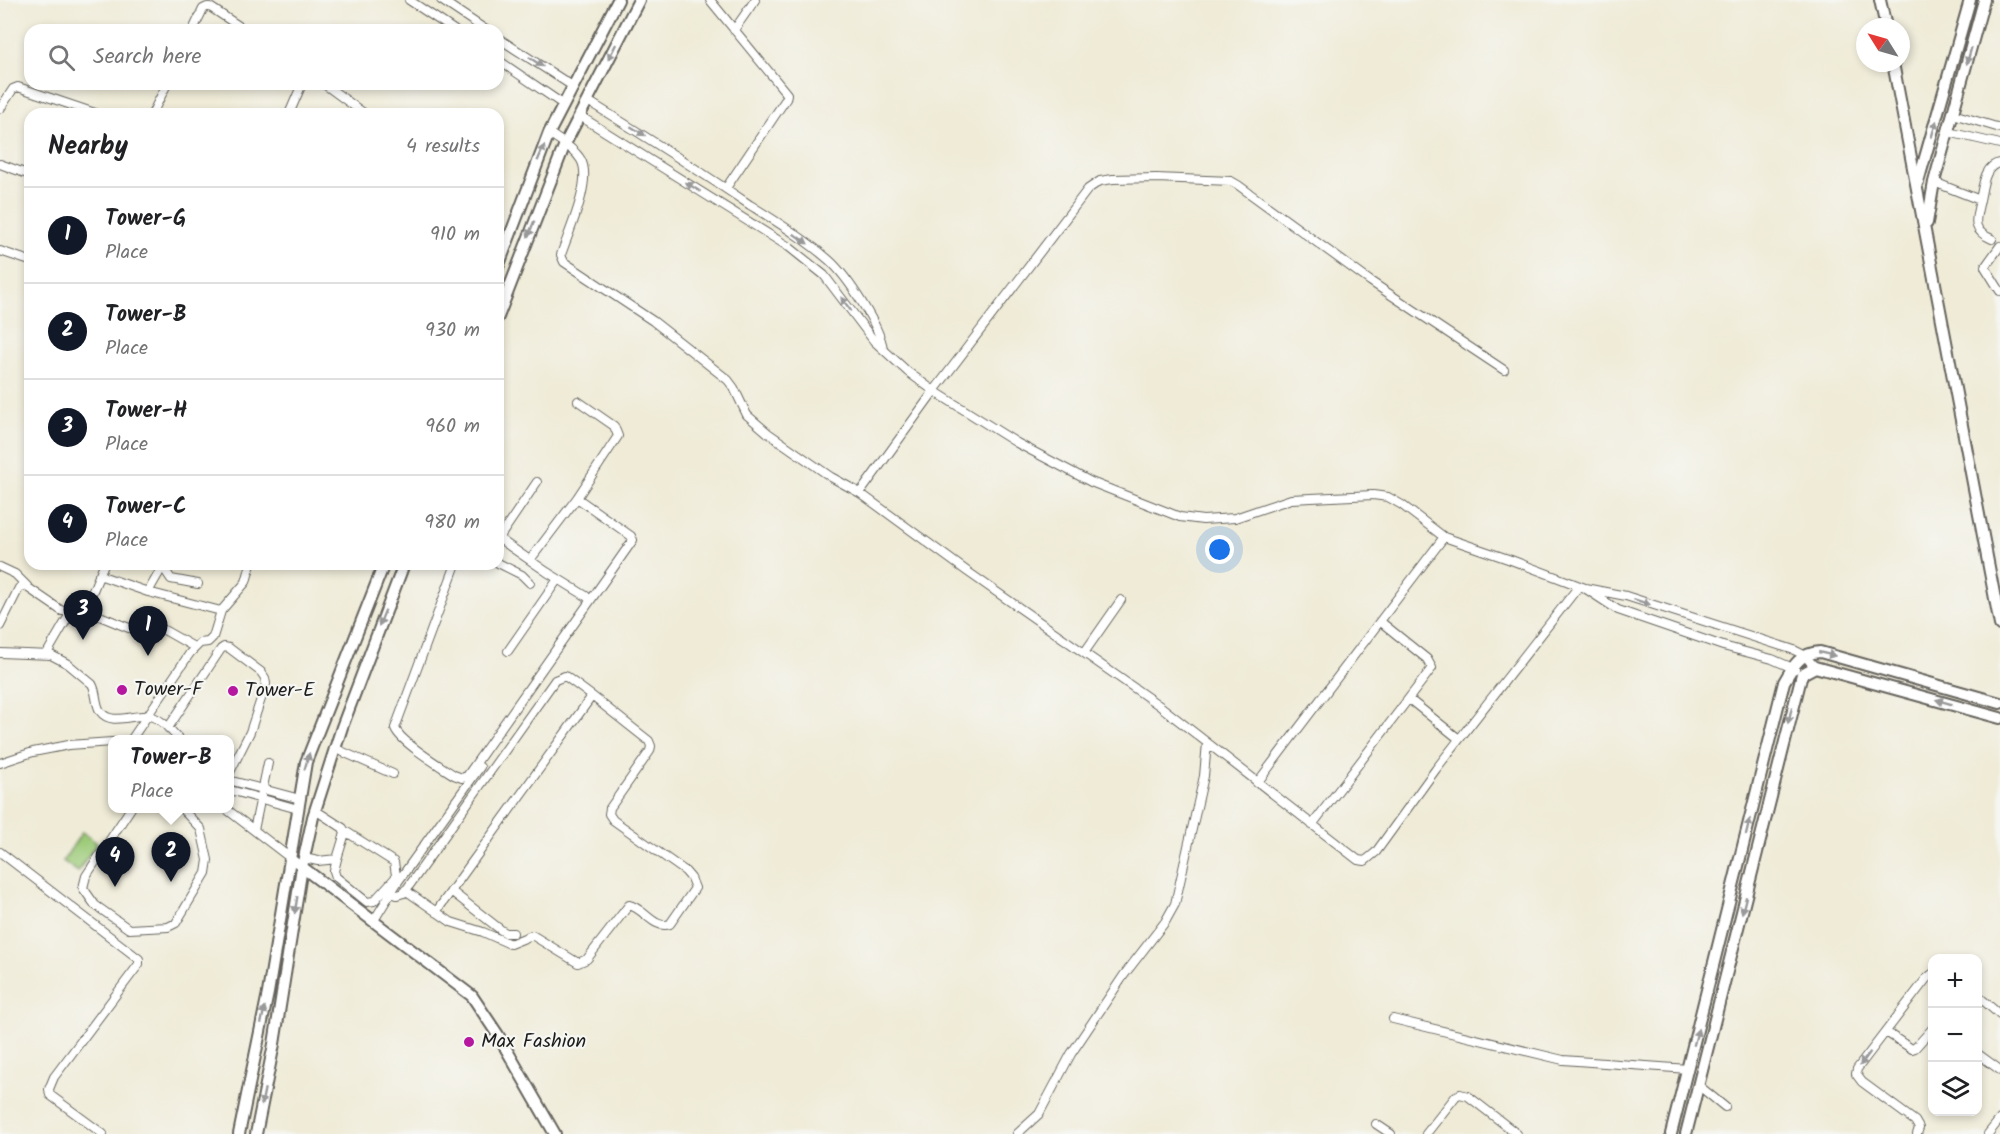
<!DOCTYPE html>
<html lang="en">
<head>
<meta charset="utf-8">
<style>
	:root { --surface:#fff; --page:#f2f2f2; --text:#202124; --muted:#757577; --line:#e0e0e0; --accent:#111827 }
	body { margin:0; font-family:Kalam,sans-serif; background:var(--page); color:var(--text) }
	.controls { position:absolute; right:18px; bottom:18px; display:grid; overflow:hidden; border-radius:12px; box-shadow:0 3px 9px #0003 }
	.controls button { width:54px; height:54px; display:grid; place-items:center; padding:0; border:0; border-bottom:2px solid var(--line); background:var(--surface); color:var(--text); font:30px sans-serif }
	.compass { position:absolute; left:1856px; top:18px; width:54px; height:54px; border-radius:50%; background:var(--surface); box-shadow:0 3px 9px #0003; rotate:307deg }
	.you { position:absolute; left:1220px; top:550px; width:21px; height:21px; margin:-15px; border:4px solid #fff; border-radius:50%; background:#1a73e8; box-shadow:0 0 0 9px #1a73e833 }
	.badge { display:grid; place-items:center; width:39px; height:39px; border-radius:50%; background:var(--accent); color:#fff; font-size:20px; font-weight:700 }
	.pin { position:absolute; translate:-50% -50px; filter:drop-shadow(0 2px 3px #0008) }
	.pin::after { content:''; position:absolute; top:32px; width:21px; height:18px; background:inherit; clip-path:polygon(0 0,100% 0,50% 100%) }
	.popup { position:absolute; left:108px; top:735px; width:126px; height:78px; box-sizing:border-box; display:grid; place-content:center; border-radius:12px; background:var(--surface); filter:drop-shadow(0 2px 4px #0005); font-size:20px; white-space:nowrap; color:var(--muted) }
	.popup b { font-size:22px; color:var(--text) }
	.popup::after { content:''; position:absolute; left:50%; top:100%; margin-left:-12px; border:12px solid transparent; border-top-color:var(--surface) }
	.list { margin:0; padding:0; list-style:none }
	h2 { display:flex; justify-content:space-between; align-items:center; height:78px; margin:0; padding:0 24px; font-size:26px }
	h2 small { font-size:20px; font-weight:400; color:var(--muted) }
	.list li { display:grid; grid-template-columns:39px 1fr auto; gap:18px; align-items:center; box-sizing:border-box; height:96px; padding:0 24px; border-top:2px solid var(--line) }
	.list b { display:block; font-size:22px; white-space:nowrap }
	.list p { margin:0; font-size:20px; white-space:nowrap; color:var(--muted) }
	.list em { font-size:20px; font-style:normal; color:var(--muted) }
	.icon { flex:none; width:33px; height:33px; fill:none; stroke:currentColor; stroke-width:2; stroke-linecap:round; stroke-linejoin:round }
	.map { position:relative; flex:none; width:2000px; height:1134px; overflow:hidden }
	.search { position:absolute; background:var(--surface); box-shadow:0 3px 9px #0003; left:24px; top:24px; width:480px; height:66px; display:flex; align-items:center; gap:15px; box-sizing:border-box; padding:0 21px; border-radius:18px; color:var(--muted); font-size:22px }
	.panel { position:absolute; background:var(--surface); box-shadow:0 3px 9px #0003; left:24px; top:108px; width:480px; height:462px; border-radius:18px }
	.map>svg:first-child { display:block }
	.pitch { fill:#9dcb79; stroke:#5c744a; stroke-width:1.5 }
	.lines { fill:none; stroke-linecap:round; stroke-linejoin:round }
	.street-casing { stroke:#66645d; stroke-width:10 }
	.secondary-casing { stroke:#66645d; stroke-width:14 }
	.street { stroke:#fff; stroke-width:8 }
	.secondary { stroke:#fff; stroke-width:10 }
	.oneway { fill:#999 }
	.poi-dot { fill:#b5179e; stroke:#f6f6f2; stroke-width:2 }
	.labels { text-anchor:middle; dominant-baseline:central; stroke-width:4.5; stroke-linejoin:round; paint-order:stroke }
	.poi-label { font-size:20px; fill:#1c1c1c; stroke:#f6f6f2; text-anchor:start }
</style>
</head>
<body>
<div class="map">
<svg width="2000" height="1134" viewBox="0 0 2000 1134">
	<rect width="100%" height="100%" fill="#f6f6f2"/>
	<filter id="ink" filterUnits="userSpaceOnUse"><feTurbulence type="fractalNoise" baseFrequency=".0167" numOctaves="2"/><feDisplacementMap in="SourceGraphic" scale="12" xChannelSelector="R" yChannelSelector="G"/><feConvolveMatrix kernelMatrix="1 2 1 2 8 2 1 2 1" color-interpolation-filters="sRGB"/></filter>
	<filter id="wash" filterUnits="userSpaceOnUse"><feTurbulence type="fractalNoise" baseFrequency=".008" numOctaves="4" result="noise"/><feDisplacementMap in="SourceGraphic" scale="24" xChannelSelector="R" yChannelSelector="G"/><feGaussianBlur stdDeviation="1.35" result="paint"/><feColorMatrix in="noise" values="0 0 0 0 0 0 0 0 0 0 0 0 0 0 0 0 0 1.4 0 .05"/><feComposite in="paint" operator="in"/></filter>
	<g filter="url(#wash)">
		<rect width="100%" height="100%" fill="#efebd7"/>
		<path class="pitch" d="M82 832 97 843 78 872 63 861Z"/>
	</g>
	<g filter="url(#ink)">
		<g class="lines">
			<g class="street-casing">
				<path id="street" d="M409 0 454 30
					M441 0 486 30
					M710 0 787 94 786 99 726 188
					M193 30 203 9 207 7H210L245 30
					M734 30 755 0
					M498 38 574 87
					M498 60 564 105
					M324 84 365 114
					M588 101C643 135 697 169 750 205 777 222 805 239 829 260 847 276 880 326 883 349
					M0 109 13 89 18 87 98 114
					M152 114 167 84
					M289 114 302 84
					M1953 114 2000 128
					M580 116 789 247 824 275 874 341 908 372 934 391 1017 443 1091 482 1180 517 1203 520 1235 518 1291 499 1373 495 1388 497 1402 505 1444 537 1511 560 1585 588 1626 596 1794 650 1804 655 1815 667
					M1948 132 2000 144
					M549 133C560 141 574 148 581 160 593 181 568 233 561 255L564 262 653 321 728 380 734 388 747 415 768 433 831 477 860 493 968 572 1160 706 1358 860 1365 861 1376 852 1436 769 1579 586
					M0 164 30 175
					M1934 182 1980 200C1976 219 1970 230 1992 239
					M1980 200C1983 187 1984 165 2000 163
					M2000 246 1985 267 2000 291
					M0 251 30 261
					M860 493 934 391 1088 189 1100 181 1113 179 1156 178 1231 181 1238 185 1370 281 1504 370
					M498 538 547 572 586 596 590 600
					M499 538 537 482
					M530 560 577 498 618 436 614 426 578 401
					M498 563 522 575 530 583
					M161 564 171 579 198 584
					M456 564 395 728C400 742 440 766 454 775L462 778 467 776 633 540 631 536 577 498
					M0 567 15 574 27 586
					M99 575 148 592 164 564
					M1586 589 1618 610 1723 646 1772 659 1795 669
					M148 592 221 611
					M85 610 104 564
					M0 626 19 588 24 585 62 611 85 610 129 628 164 630 194 647
					M508 651 558 579
					M0 653 51 655 68 664 92 684C97 692 95 703 100 711 111 727 135 713 150 716 162 719 171 731 180 740
					M1084 653 1121 600
					M46 655 71 612
					M1409 699 1459 739
					M168 728 221 649 224 647 229 648 261 672 265 678 266 684 250 732 230 772
					M131 740 190 653 200 643 208 642 213 637 221 611 246 582 251 564
					M334 748 393 774
					M0 763 33 752 69 745 112 742
					M232 781 300 799
					M1257 783 1444 537
					M230 790 298 809
					M131 808 86 876 83 888 95 905 129 929 168 927 176 923 206 873 208 860 201 829 181 808
					M225 808 302 867
					M1312 825 1432 668 1427 659 1381 622
					M254 830 268 763
					M345 831 394 862 397 882
					M0 852 139 959V964L54 1077 49 1089 50 1095 103 1134
					M304 858 318 861 337 859 345 833 343 828 315 810
					M337 859 334 871 336 877 367 902 374 901 395 878
					M405 890 451 922 483 932 510 944 532 935 578 963 587 959 629 905C644 908 654 930 670 924L695 888 691 878 685 871 613 820 609 814 610 808 650 751 651 746 649 741 592 696 436 912
					M451 891 501 930 506 933H513
					M391 893 397 895 404 893 555 680 565 676 592 696
					M373 922 397 883 480 767
					M1978 996 2000 1015
					M1393 1019 1563 1060 1688 1069
					M1886 1032 1912 1049 1915 1048 1932 1029
					M1978 1054 2000 1070
					M1698 1085 1725 1107
					M1376 1124 1391 1134
					M1017 1134 1039 1114 1071 1054 1124 975 1165 922 1175 904 1204 776 1207 743
					M1426 1134 1456 1096 1460 1094 1468 1096 1517 1134
					M1917 1134 1919 1128 1915 1121 1862 1082 1856 1074 1857 1069 1926 979 1932 974
					M1988 1134 2000 1119"/>
			</g>
			<g class="secondary-casing">
				<path id="secondary" d="M1880 0 1886 27
					M1893 63 2000 625
					M1918 182 1970 0
					M1927 223 1934 182 1984 0
					M498 267 549 133 618 0
					M498 317 565 144 639 0
					M302 867 472 996 498 1035 555 1134
					M239 1134 268 993 306 762 384 564
					M256 1134 274 1044 302 867 313 817 342 727 404 564
					M1671 1134 1784 682C1793 666 1800 653 1820 652L2000 703
					M1686 1134 1802 674 1815 667 2000 718"/>
			</g>
			<use href="#street" class="street"/>
			<use href="#secondary" class="secondary"/>
		</g>
		<defs><path id="oneway-solid" d="M-6-.8H1V-3.2L6.5 0L1 3.2V.8H-6Z" transform="scale(1.5)"/></defs>
		<g class="oneway">
			<use href="#oneway-solid" transform="translate(612 52) rotate(117)"/>
			<use href="#oneway-solid" transform="translate(1969 56) rotate(106)"/>
			<use href="#oneway-solid" transform="translate(536 62) rotate(33)"/>
			<use href="#oneway-solid" transform="translate(1934 129) rotate(-73)"/>
			<use href="#oneway-solid" transform="translate(638 131) rotate(32)"/>
			<use href="#oneway-solid" transform="translate(541 153) rotate(-67)"/>
			<use href="#oneway-solid" transform="translate(693 187) rotate(-148)"/>
			<use href="#oneway-solid" transform="translate(531 229) rotate(112)"/>
			<use href="#oneway-solid" transform="translate(801 239) rotate(35)"/>
			<use href="#oneway-solid" transform="translate(846 304) rotate(-126)"/>
			<use href="#oneway-solid" transform="translate(1642 602) rotate(18)"/>
			<use href="#oneway-solid" transform="translate(382 618) rotate(112)"/>
			<use href="#oneway-solid" transform="translate(1827 654) rotate(13)"/>
			<use href="#oneway-solid" transform="translate(1944 702) rotate(-164)"/>
			<use href="#oneway-solid" transform="translate(1790 715) rotate(104)"/>
			<use href="#oneway-solid" transform="translate(307 761) rotate(-74)"/>
			<use href="#oneway-solid" transform="translate(1748 827) rotate(-76)"/>
			<use href="#oneway-solid" transform="translate(296 905) rotate(99)"/>
			<use href="#oneway-solid" transform="translate(1744 905) rotate(104)"/>
			<use href="#oneway-solid" transform="translate(263 1015) rotate(-78)"/>
			<use href="#oneway-solid" transform="translate(1696 1037) rotate(-75)"/>
			<use href="#oneway-solid" transform="translate(1865 1059) rotate(127)"/>
			<use href="#oneway-solid" transform="translate(263 1097) rotate(101)"/>
		</g>
	</g>
	<g class="poi-dot">
		<circle cx="122" cy="690" r="6"/>
		<circle cx="233" cy="691" r="6"/>
		<circle cx="469" cy="1042" r="6"/>
	</g>
	<g class="labels">
		<g class="poi-label">
			<text x="134" y="690">Tower-F</text>
			<text x="245" y="691">Tower-E</text>
			<text x="481" y="1042">Max Fashion</text>
		</g>
	</g>
</svg>
<div class="controls">
<button>+</button>
<button>−</button>
<button><svg class="icon" aria-label="layers" viewBox="0 0 24 24"><path d="M12 4l9 5-9 5-9-5zM3 14l9 5 9-5"/></svg></button>
</div>
<svg class="compass" viewBox="-18 -18 36 36"><path d="M0-13l5 13h-10z" fill="#e53935"/><path d="M0 13l5-13h-10z" fill="#757577"/></svg>
<div class="you"></div>
<div class="pin badge" style="left:148px;top:656px">1</div>
<div class="pin badge" style="left:171px;top:882px">2</div>
<div class="popup"><b>Tower-B</b>Place</div>
<div class="pin badge" style="left:83px;top:640px">3</div>
<div class="pin badge" style="left:115px;top:887px">4</div>
<div class="search"><svg class="icon" aria-label="search" viewBox="0 0 24 24"><circle cx="10" cy="10" r="6"/><path d="M15 15l6 6"/></svg>Search here</div>
<section class="panel">
<h2>Nearby<small>4 results</small></h2>
<ul class="list">
<li><span class="badge">1</span><div><b>Tower-G</b><p>Place</p></div><em>910 m</em></li>
<li><span class="badge">2</span><div><b>Tower-B</b><p>Place</p></div><em>930 m</em></li>
<li><span class="badge">3</span><div><b>Tower-H</b><p>Place</p></div><em>960 m</em></li>
<li><span class="badge">4</span><div><b>Tower-C</b><p>Place</p></div><em>980 m</em></li>
</ul>
</section>
</div>
</body>
</html>
